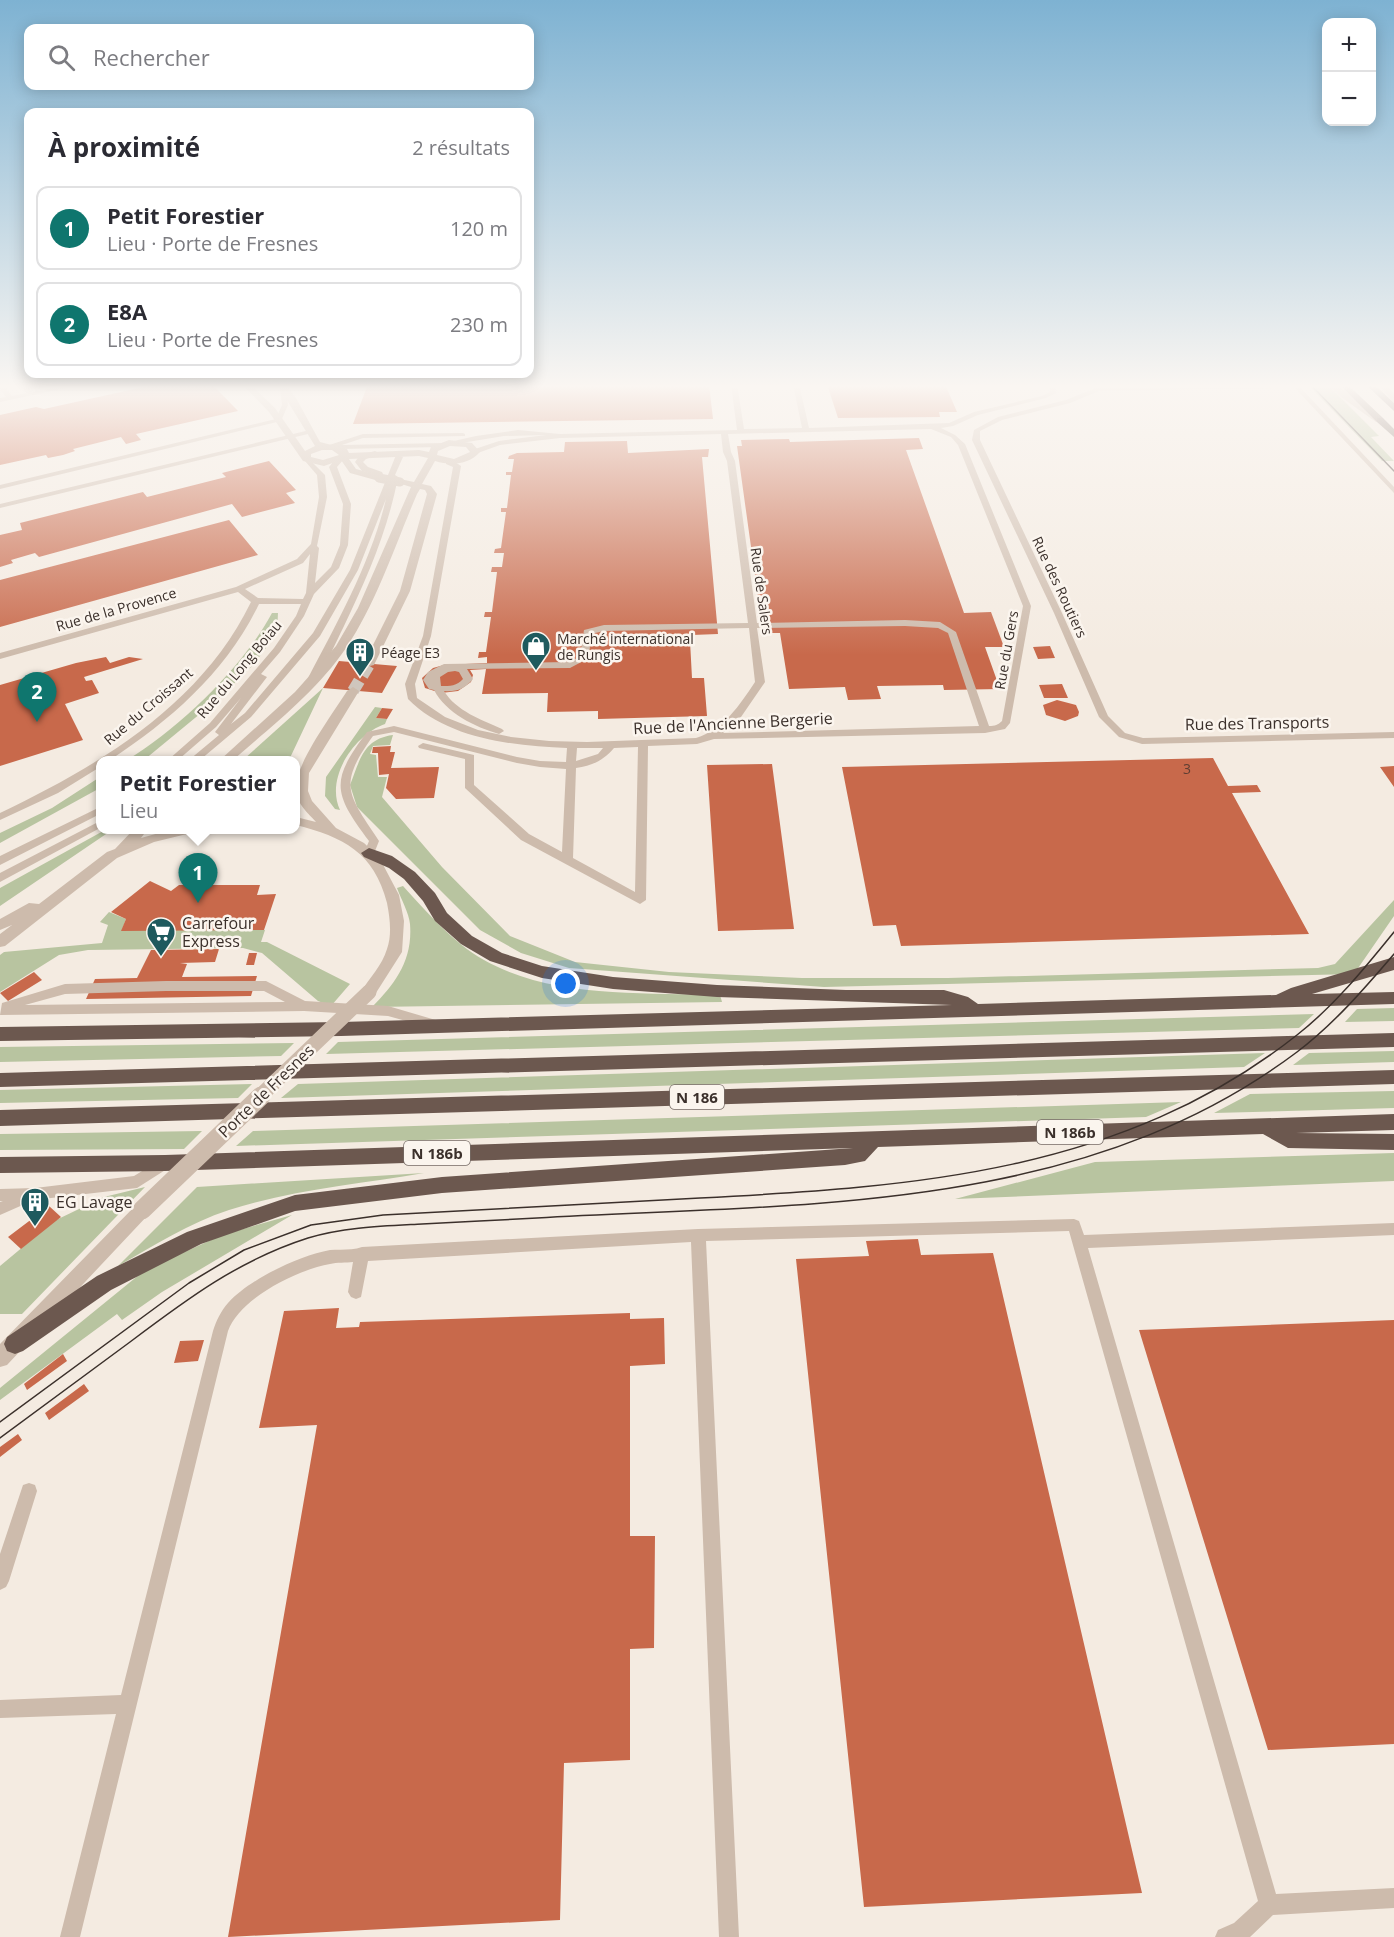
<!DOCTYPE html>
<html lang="fr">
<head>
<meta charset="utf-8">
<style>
	:root { --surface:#fff; --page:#f7f7f7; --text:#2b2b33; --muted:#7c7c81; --line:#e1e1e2; --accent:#0f766e }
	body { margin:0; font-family:"Open Sans",sans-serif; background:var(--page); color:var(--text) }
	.controls { position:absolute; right:18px; top:18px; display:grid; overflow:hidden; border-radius:12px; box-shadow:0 3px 15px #0003 }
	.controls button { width:54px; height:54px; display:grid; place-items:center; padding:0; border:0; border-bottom:2px solid var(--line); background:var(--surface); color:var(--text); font:30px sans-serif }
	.you { position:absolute; left:566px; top:984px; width:21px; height:21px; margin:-15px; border:4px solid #fff; border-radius:50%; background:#1a73e8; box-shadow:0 0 0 9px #1a73e833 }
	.badge { display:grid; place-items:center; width:39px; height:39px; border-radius:50%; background:var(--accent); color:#fff; font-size:20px; font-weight:700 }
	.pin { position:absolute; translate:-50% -50px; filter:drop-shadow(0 2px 3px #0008) }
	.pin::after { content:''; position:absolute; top:32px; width:21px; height:18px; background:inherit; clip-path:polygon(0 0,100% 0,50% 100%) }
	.popup { position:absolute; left:96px; top:756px; width:204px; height:78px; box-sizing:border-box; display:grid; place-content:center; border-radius:12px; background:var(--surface); filter:drop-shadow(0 2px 4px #0005); font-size:20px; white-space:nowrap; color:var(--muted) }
	.popup b { font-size:22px; color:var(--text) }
	.popup::after { content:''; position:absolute; left:50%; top:100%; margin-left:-12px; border:12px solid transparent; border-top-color:var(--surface) }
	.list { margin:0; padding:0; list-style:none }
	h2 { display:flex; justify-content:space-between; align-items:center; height:78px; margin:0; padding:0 24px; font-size:26px }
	h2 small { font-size:20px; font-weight:400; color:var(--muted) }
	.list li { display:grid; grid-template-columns:39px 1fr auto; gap:18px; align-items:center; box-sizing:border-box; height:84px; margin:0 12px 12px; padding:0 12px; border:2px solid var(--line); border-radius:12px }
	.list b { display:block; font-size:22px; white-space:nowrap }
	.list p { margin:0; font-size:20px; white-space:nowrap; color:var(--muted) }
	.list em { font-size:20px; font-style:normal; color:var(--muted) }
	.icon { flex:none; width:33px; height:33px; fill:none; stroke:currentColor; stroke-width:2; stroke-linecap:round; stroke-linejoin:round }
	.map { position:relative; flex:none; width:1394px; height:1937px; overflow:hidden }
	.search { position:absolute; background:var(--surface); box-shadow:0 3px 15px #0003; left:24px; top:24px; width:510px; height:66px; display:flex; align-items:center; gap:15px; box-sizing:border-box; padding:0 21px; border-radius:12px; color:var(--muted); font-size:22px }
	.panel { position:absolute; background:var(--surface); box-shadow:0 3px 15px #0003; left:24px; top:108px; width:510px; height:270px; border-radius:12px }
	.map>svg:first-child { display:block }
	.green { fill:#b8c4a0 }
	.building { fill:#c8694b }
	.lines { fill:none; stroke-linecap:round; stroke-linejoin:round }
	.minor-tunnel { stroke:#cfc6bd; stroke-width:12; stroke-dasharray:12 6; stroke-linecap:butt }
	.service { fill:#cdbbac; fill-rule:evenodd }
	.minor { fill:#cdbbac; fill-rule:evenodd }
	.primary { fill:#7d675c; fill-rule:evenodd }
	.trunk { fill:#6c584f; fill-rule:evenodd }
	.tram { stroke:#3b302b; stroke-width:1.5 }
	.minor-bridge-far2 { stroke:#cdbbac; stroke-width:9 }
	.minor-bridge-far1 { stroke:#cdbbac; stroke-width:15 }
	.minor-bridge { stroke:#cdbbac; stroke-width:19 }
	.labels { text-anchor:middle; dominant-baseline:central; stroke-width:5; stroke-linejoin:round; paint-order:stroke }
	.far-street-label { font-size:14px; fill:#3b302b; stroke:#fbf5ee }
	.far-poi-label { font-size:14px; fill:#3b302b; stroke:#fbf5ee; text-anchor:start }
	.number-label { font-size:14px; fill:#5e3e33 }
	.shield { fill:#fbf5ee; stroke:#756b66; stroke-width:1.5 }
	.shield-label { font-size:15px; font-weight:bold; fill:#3b302b }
	.street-label { font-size:16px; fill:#3b302b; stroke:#fbf5ee }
	.poi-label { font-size:16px; fill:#3b302b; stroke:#fbf5ee; text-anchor:start }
</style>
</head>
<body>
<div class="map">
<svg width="1394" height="1937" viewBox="0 0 1394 1937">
	<rect width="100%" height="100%" fill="#f4ebe1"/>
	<path class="green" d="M1307 384H1327L1379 436 1371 437 1394 461H1382Z
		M272 613H278L277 633 253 665 218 699 144 760H127C180 728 243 667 272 613Z
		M323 688 289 760H243Z
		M375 707 382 708 376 718 387 719 385 724C354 735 325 778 340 810L335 809 325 796 326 777Z
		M393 735 390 745 373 746 370 754 376 755 378 777H387L382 797 442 867 510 936 575 962 669 972 802 978H948L1318 968 1335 964 1394 900V916L1354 974 824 987 569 968 521 953 480 930 357 807 350 785C360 760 363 739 393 735Z
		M100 777V788L0 843V833L52 808Z
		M105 830H112L0 906V888Z
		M403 886C427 912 452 942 484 960 554 999 642 992 720 995L722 1002 372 1007C395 984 413 960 410 924 409 913 401 899 397 888Z
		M109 912 126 919 122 930H265L261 942H267L350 984 331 1006 318 1001 262 953 243 948 88 950 59 955 0 992V955L4 952 102 943 108 925 100 922Z
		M1394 1008V1021L1345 1022 1357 1009Z
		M1314 1014 1299 1028 326 1054 338 1042Z
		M294 1043 281 1056 0 1062V1047Z
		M1394 1051V1062L1293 1065 1309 1053Z
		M1265 1053 1244 1067 281 1098 298 1084Z
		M252 1084 238 1098 0 1103V1090Z
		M1394 1091V1108L1214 1113 1250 1094Z
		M1181 1102 1146 1117 236 1146 253 1131Z
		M202 1131 184 1149 0 1150V1134Z
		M1394 1153V1181L955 1199 1095 1162Z
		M424 1173C360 1184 291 1190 229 1210 189 1223 153 1246 118 1266L197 1187Z
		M145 1187 22 1314H0V1266L54 1221 104 1197Z
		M292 1215 162 1292 122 1320 117 1314 0 1400V1388L145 1270 222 1235Z"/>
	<path class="building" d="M157 384H212L238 411 136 434 141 440 126 444 121 437 73 449 75 451 63 455 48 458 46 455 0 465V415L36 407 44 409Z
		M368 384H709L713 419 353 424Z
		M827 384H945L957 412H939L940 417 838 418Z
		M919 438 923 449 906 450 964 613 991 612 1004 647H985L1000 689 944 690 943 685 877 686 881 699 848 700 845 687 789 689 780 633H763L737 446H742L741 440 789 439 790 442Z
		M627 441 628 453 709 449 708 457H702L718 634 692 635 693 641H690L692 678H704L707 716 598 719V711L547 712 548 693 482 694 486 669 470 670 473 675 471 682 458 691 441 693 425 688 422 678 433 668 444 665 487 663V657L478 658 479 652H486L491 617H484L485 612H492L497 572H491L492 567H502L504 553H494L495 549 501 548 506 512H501V508H507L511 475H506V472H512L514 459H508L509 456 517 453 564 452 565 442Z
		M269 461 296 490 286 493 295 503 242 517 232 504 39 557 35 553 11 560 13 563 0 567V535L22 530 20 523 143 492 147 497 226 477 222 473Z
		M229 520 258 555 0 627V580Z
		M1050 646 1055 658 1038 659 1033 647Z
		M106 657 110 663 129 657 143 659 84 677 86 681 92 680 99 693 65 704 83 740 0 766V685L76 663Z
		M339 661 397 666 382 693 323 688Z
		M1062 684 1068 698H1044L1039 685Z
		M1057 700 1076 705 1079 712 1078 716 1065 721 1046 715 1043 705Z
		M382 708 393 709 387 719 376 718Z
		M391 746 390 752H395L391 768 439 767 434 798 396 799 386 788 389 774 379 775 378 753H372L373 747Z
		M1213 758 1228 786 1257 785 1261 792 1232 793 1309 934 901 946 896 925 873 926 842 767Z
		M772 764 794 929 718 931 707 765Z
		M1394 766V787L1380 767Z
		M150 881 171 891 179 885H260L257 895 276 894 264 930 121 931 126 919 111 912Z
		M219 949 215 962 180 963 187 964 182 977 257 976 251 996 86 999 95 979 137 978 151 950Z
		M249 953H257L254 965H246Z
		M34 972 42 980 8 1001 0 993Z
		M49 1206 61 1217 21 1249 8 1237Z
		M918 1239 921 1255 993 1253 1142 1893 864 1907 796 1259 869 1256 866 1241Z
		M339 1308 336 1328 359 1327 360 1322 630 1313V1319L664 1318 665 1364 630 1366V1536H655L654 1648 630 1649V1760L564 1763 560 1920 228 1937 317 1425 259 1428 284 1311Z
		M1394 1320V1744L1268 1750 1139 1330Z
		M204 1340 198 1361 174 1363 180 1341Z
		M63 1354 67 1361 27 1390 24 1384Z
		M84 1384 89 1391 49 1420 45 1413Z
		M18 1434 22 1440 0 1457V1447Z"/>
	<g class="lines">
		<path class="minor-tunnel" d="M353 691 370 663"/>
		<path class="service" d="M0 384H3L12 396 26 393 20 384H26L32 392 74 384H85L0 402V398L6 397 0 389Z
			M731 384H737L744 429 802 428 793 384H799L809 428 949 423 974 412 1042 396 1050 392 1049 384H1055L1056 393 1046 398 978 415 953 426 941 428 955 435 965 444 1031 606 1010 723 1005 729 985 733 714 739 697 744 648 746 646 900 640 904 521 840 465 788V759L419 748 418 746 423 743 474 755V785L529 834 562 852 566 769 540 767 517 763 394 732 373 736C337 786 348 794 379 841L373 856H365L364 853 369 841C333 793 330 781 367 732L394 726 517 757 540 761 566 762 567 748C514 746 447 739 408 699L405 684 423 636 453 467 446 464V460H452L461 466 431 636 415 684 417 698 445 717 478 730 511 737 549 741 587 742 696 738C724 729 739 706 755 682L749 628 604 631 591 634 589 658 570 668 467 669 473 679C465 689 456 692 444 691 456 711 482 720 502 729L504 731 499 734C475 727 446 713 434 690L429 689 423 680 428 672 444 664 568 662 580 657 584 630 604 625 748 623 727 461 723 452 721 434 560 438 500 445 475 454H472V450L499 441 546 435 504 436 449 445 445 443 476 436 518 430 560 434 737 430ZM931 429 951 437 958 445 1023 606 1002 721C998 725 995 726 989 726L956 632 940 622 905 620 757 623 735 461 731 452 728 434ZM905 626 938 628 948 633 979 726 723 733 741 717 765 682 757 628ZM455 671 459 672 463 679C457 686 450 686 441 686L440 677 448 672ZM638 747 635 892 573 858 576 768C592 766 604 760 614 748ZM577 748H603L598 754 576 761Z
			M1275 384 1277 386 1274 388 1099 391 1070 403 1002 420 980 431V440L1062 613 1108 716 1125 733 1143 738 1394 732V738L1142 744 1119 737 1099 717 1054 613 972 440 974 430 998 417 1066 400 1098 387Z
			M1291 384H1297L1394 487V493Z
			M283 386 286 388 288 405 281 421 0 489V485L276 419 282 405 280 388Z
			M310 430 314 432 312 433 0 508V504Z
			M463 433 465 434V436L363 438 342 445 445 443 446 445 442 447 339 449 336 447 327 449 323 447 363 434Z
			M375 451 379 453 378 455 366 459 363 462 368 467 382 472 383 474 379 476 362 471 355 462 360 455Z
			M396 455 403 457 395 475 398 477C388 530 367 578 344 626 335 644 327 663 316 680H310L308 678C338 621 371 562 386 499L358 570 320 636 251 717 200 760H189L219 735 215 732 241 698 216 727 178 760H168L210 723 274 648 296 616 301 604H259C226 672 172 719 110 760H100V767L58 793 0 820V813C100 765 201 705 251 602L238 592 0 659V653L236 587 297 559 311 544 319 497 317 475 305 461 309 459 325 475 327 497 317 546 319 548 315 583 331 567 340 545 343 504 329 467 337 457H343L344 459 337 467 351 504 348 545 339 568 314 594 304 616 280 652 261 674 267 677 231 724 245 713 313 633 350 570ZM310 554 306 593 303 599 258 598 245 589 303 563Z
			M100 807V814L0 865V856Z
			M100 821V828L0 882V873Z
			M166 981H266L305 1001 388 1006 439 1021 441 1024 439 1027 435 1029 388 1016 304 1011 0 1015 2 1003 65 984ZM166 991H264L285 1002 25 1005 65 994Z
			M165 1157 170 1159 172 1163 170 1167 137 1188 34 1200 0 1215V1202L3 1201H0V1189L35 1188 134 1176Z
			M1074 1219 1079 1221 1084 1235 1394 1223V1235L1088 1248 1276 1894 1394 1888V1908L1273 1915 1250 1937H1215L1218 1930 1234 1923 1258 1901 1069 1231 706 1241 739 1937H719L691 1242 368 1261 361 1297 356 1299 351 1297 348 1292 353 1262C346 1263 337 1262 330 1264 297 1270 240 1298 228 1331L80 1937H60L116 1714 0 1718V1700L121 1695 213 1331C216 1321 221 1311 228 1303 250 1279 298 1256 330 1250 340 1249 352 1251 362 1247L698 1229Z
			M29 1483 35 1485 37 1491 9 1581 6 1587 0 1590V1554L23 1485Z"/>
		<path class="minor" d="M242 384H250L275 408 305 451 315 446 277 384H285L296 398 320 442 347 449 349 453 419 450 429 452 431 447 449 440 472 443 480 452C468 465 451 466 435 461L422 484 431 486 437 494 410 591 374 665 370 666 364 663 400 591 427 494 425 490 420 489 417 494C395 545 377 602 346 648 317 691 272 726 233 760H220L295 692 336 646 358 608 411 487 395 482 400 479 414 482 428 458 419 456 349 459 356 469 382 476 384 478 379 481 350 473 341 460 324 466 303 461 269 412ZM450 446 466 447 470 452 454 459 437 455 438 451ZM322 450H332L339 455 323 460 311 457V454Z
			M1093 384H1101V385L1097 387Z
			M1328 384H1336L1383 420 1376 422 1341 397Z
			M1378 384H1386L1394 394V403Z
			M353 687 359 691 309 773 308 791 312 801 336 828 364 843 379 857 399 895 404 921 402 952 374 996H364L361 992C370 977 382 966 387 949 392 935 390 918 387 903 374 852 343 837 296 825V817L316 822C308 813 297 804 296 791 292 768 334 712 347 691Z
			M133 830H147L141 838 170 830H193L191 833 154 842 117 858 5 946 0 947V934L12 925 0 930V919L29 903 39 904 107 852 115 849Z
			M142 1202 148 1205 151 1210 148 1215 7 1365 0 1367V1344L136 1205Z"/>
		<path class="primary" d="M1339 384H1347L1383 418V422H1377Z"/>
		<path class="trunk" d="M1365 384H1374L1394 403V411Z
			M1377 418H1383L1394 429V437L1377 422Z
			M369 848 392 856 415 872 435 893 447 913 472 936 502 953 542 966 613 977 717 985 846 990H944L968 997 978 1004 1276 995 1291 988 1394 957V970L1312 994 1394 992V1004L341 1036 0 1041V1027L341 1022 952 1005 717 997 613 989 542 978 490 961 461 944 435 921 423 901 404 879 389 868 364 857 361 853Z
			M1394 1033V1047L0 1087V1073Z
			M1394 1070V1084L0 1126V1110Z
			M1394 1114V1130L1296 1133 1394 1134V1150L1288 1148 1263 1134 878 1147 865 1161 845 1165 442 1193 295 1211 201 1244 111 1290 23 1351 15 1354 7 1351 4 1344 7 1337 97 1276 187 1232 295 1195 442 1177 853 1148 165 1171 0 1173V1157L165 1155Z"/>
		<path class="tram" d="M1310 384 1394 471
			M0 1422 189 1283 244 1250 311 1225 383 1215C489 1210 594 1203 700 1198 913 1187 1122 1173 1297 1035 1334 1006 1364 969 1394 932
			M0 1438C43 1406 86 1374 130 1342 187 1299 239 1260 308 1238 344 1227 384 1226 422 1224 460 1222 499 1220 537 1218 795 1203 1079 1216 1297 1052 1334 1024 1364 989 1394 954"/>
		<path class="minor-bridge-far2" d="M379 478 400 482"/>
		<path class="minor-bridge-far1" d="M259 1097 369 992"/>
		<path class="minor-bridge" d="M142 1210 261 1096"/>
	</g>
	<linearGradient id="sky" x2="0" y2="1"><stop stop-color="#7eb2d2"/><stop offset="0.59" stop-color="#faf6f2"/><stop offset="1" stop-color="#faf6f2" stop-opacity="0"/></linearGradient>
	<rect width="1394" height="655" fill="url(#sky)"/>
	<defs>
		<g id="shop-pin" transform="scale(1.5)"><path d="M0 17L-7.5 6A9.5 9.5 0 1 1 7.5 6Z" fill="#1f5a5e" stroke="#fbf5ee"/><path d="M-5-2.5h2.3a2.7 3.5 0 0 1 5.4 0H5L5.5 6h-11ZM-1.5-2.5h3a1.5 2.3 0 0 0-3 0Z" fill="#fff"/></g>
		<g id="building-pin" transform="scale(1.5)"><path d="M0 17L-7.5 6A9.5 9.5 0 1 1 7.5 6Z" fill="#1f5a5e" stroke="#fbf5ee"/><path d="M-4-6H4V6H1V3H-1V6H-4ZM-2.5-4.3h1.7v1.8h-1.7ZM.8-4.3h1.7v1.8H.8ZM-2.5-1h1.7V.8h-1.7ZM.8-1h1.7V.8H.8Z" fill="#fff"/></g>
		<g id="supermarket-pin" transform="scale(1.5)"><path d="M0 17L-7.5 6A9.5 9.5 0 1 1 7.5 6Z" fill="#1f5a5e" stroke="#fbf5ee"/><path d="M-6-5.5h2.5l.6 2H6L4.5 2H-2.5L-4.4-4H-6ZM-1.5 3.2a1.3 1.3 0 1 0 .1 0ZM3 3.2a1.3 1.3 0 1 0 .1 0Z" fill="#fff"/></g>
	</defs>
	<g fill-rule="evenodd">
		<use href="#shop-pin" x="536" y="646"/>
		<use href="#building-pin" x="360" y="652"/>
		<use href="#supermarket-pin" x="161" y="932"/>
		<use href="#building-pin" x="35" y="1202"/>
	</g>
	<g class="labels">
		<g class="far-street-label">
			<text transform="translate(1060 587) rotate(65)">Rue des Routiers</text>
			<text transform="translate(762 591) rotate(82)">Rue de Salers</text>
			<text transform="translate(116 609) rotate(-16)">Rue de la Provence</text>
			<text transform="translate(1006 650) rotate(-80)">Rue du Gers</text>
			<text transform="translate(239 669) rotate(-50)">Rue du Long Boiau</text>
			<text transform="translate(148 706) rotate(-40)">Rue du Croissant</text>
		</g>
		<g class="far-poi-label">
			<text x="557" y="638">Marché international<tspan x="557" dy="16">de Rungis</tspan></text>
			<text x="381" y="652">Péage E3</text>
		</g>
		<g class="number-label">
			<text x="1187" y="768">3</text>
		</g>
		<g class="shield">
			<rect x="670" y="1085" width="54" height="24" rx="4.5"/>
			<rect x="1037" y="1120" width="66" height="24" rx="4.5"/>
			<rect x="404" y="1141" width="66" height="24" rx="4.5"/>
		</g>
		<g class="shield-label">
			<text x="697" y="1097">N 186</text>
			<text x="1070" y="1132">N 186b</text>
			<text x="437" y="1153">N 186b</text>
		</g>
		<g class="street-label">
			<text transform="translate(733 723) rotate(-3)">Rue de l'Ancienne Bergerie</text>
			<text transform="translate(1257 723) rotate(-1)">Rue des Transports</text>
			<text transform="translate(266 1091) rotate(-44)">Porte de Fresnes</text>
		</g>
		<g class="poi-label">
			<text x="182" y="923">Carrefour<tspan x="182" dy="18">Express</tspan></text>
			<text x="56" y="1202">EG Lavage</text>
		</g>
	</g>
</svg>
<div class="controls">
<button>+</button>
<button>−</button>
</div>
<div class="you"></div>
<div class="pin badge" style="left:198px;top:903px">1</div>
<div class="popup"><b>Petit Forestier</b>Lieu</div>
<div class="pin badge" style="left:37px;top:722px">2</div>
<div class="search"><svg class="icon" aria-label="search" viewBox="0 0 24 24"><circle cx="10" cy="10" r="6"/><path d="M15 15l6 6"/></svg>Rechercher</div>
<section class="panel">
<h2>À proximité<small>2 résultats</small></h2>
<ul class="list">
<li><span class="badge">1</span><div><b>Petit Forestier</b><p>Lieu · Porte de Fresnes</p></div><em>120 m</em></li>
<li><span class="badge">2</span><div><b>E8A</b><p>Lieu · Porte de Fresnes</p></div><em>230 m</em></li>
</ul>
</section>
</div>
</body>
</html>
